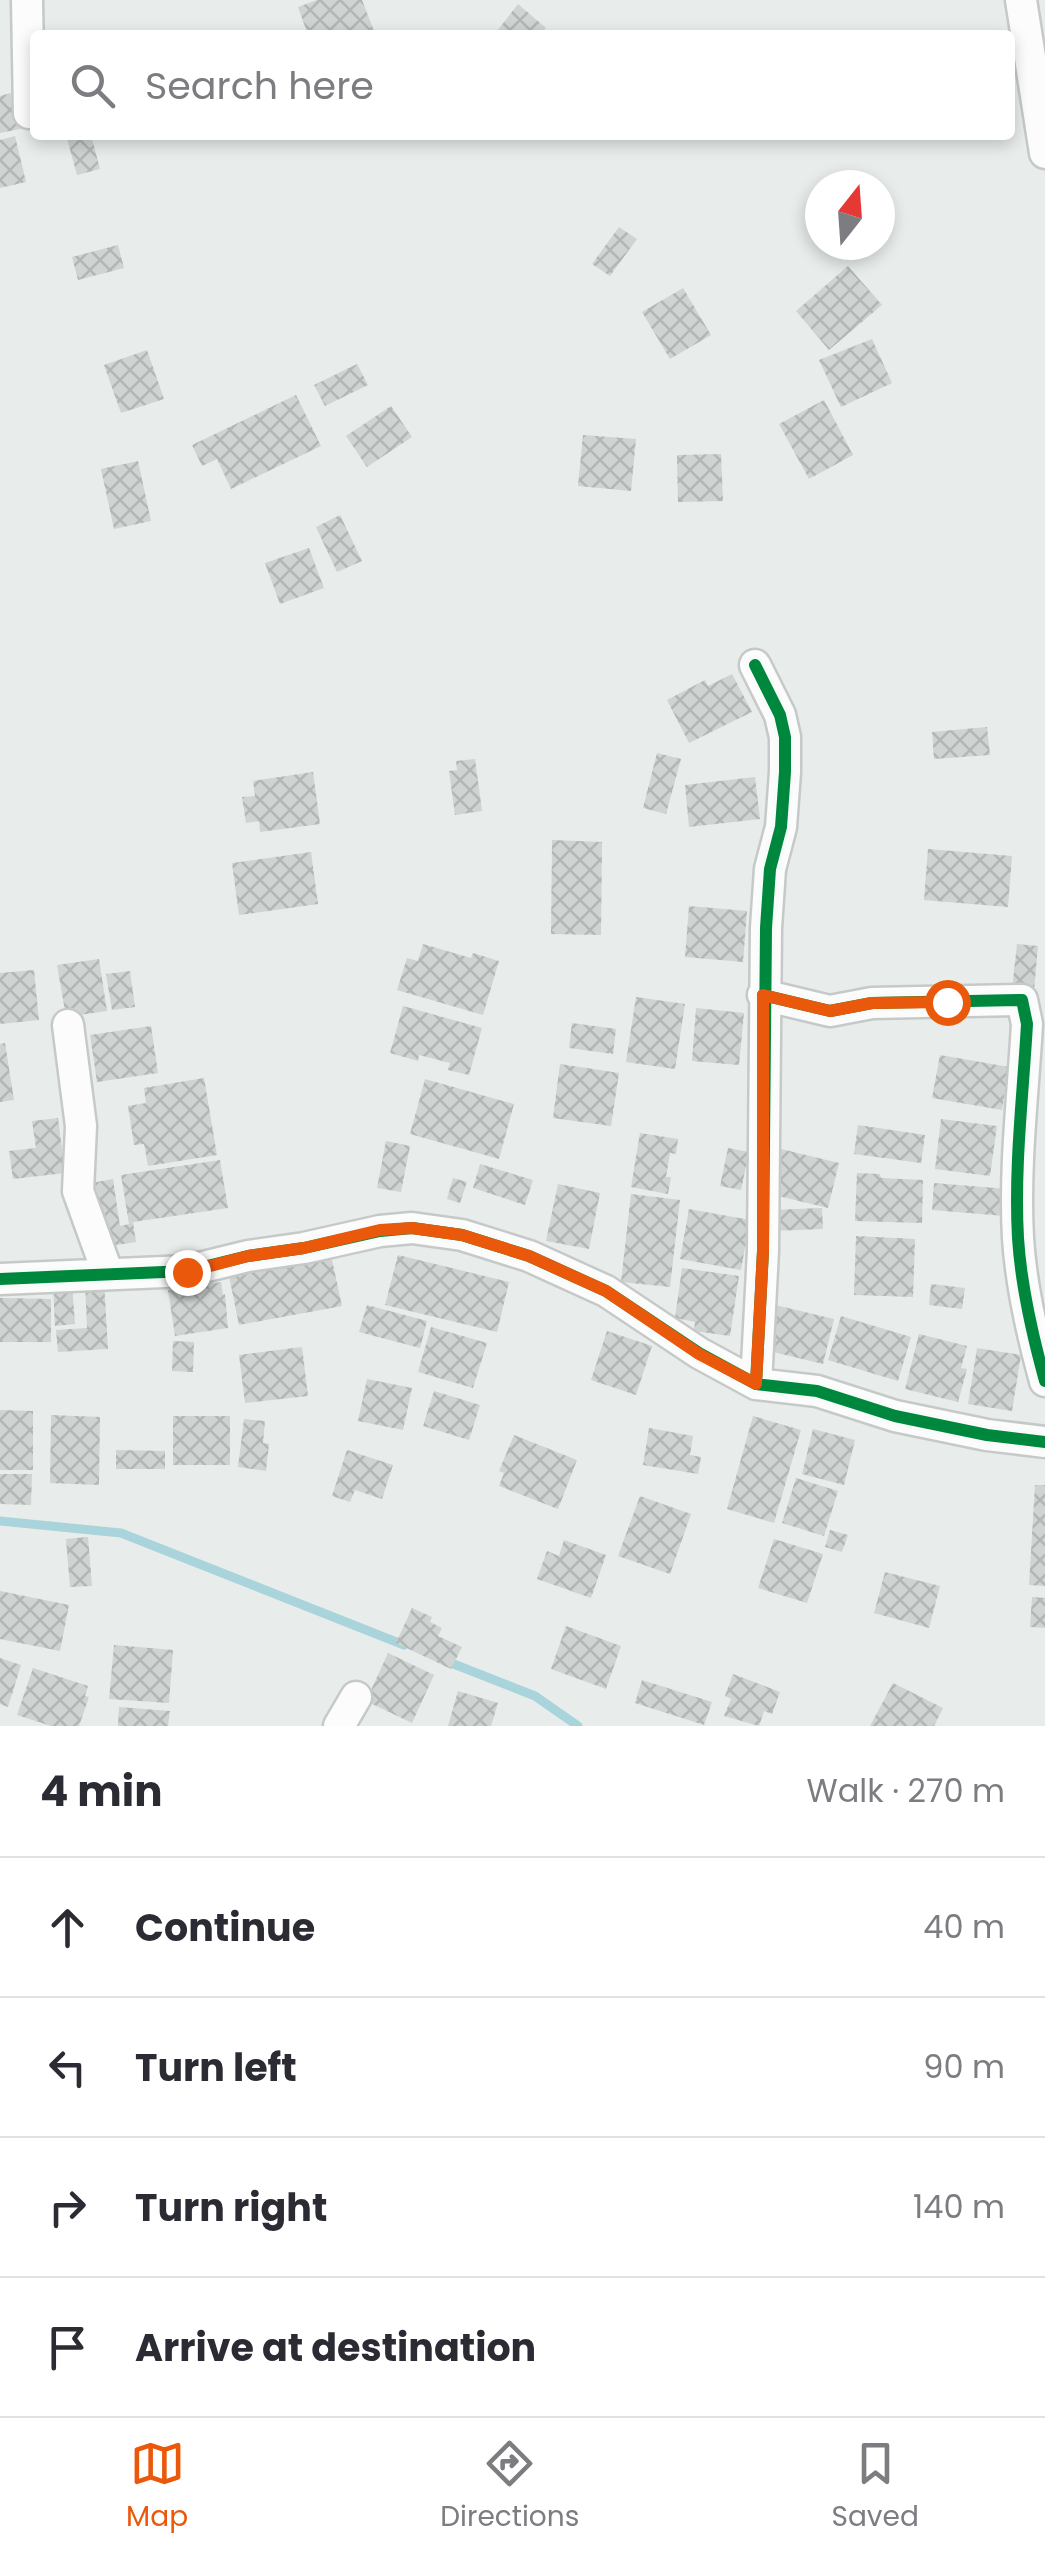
<!DOCTYPE html>
<html lang="en">
<head>
<meta charset="utf-8">
<style>
	:root { --surface:#fff; --page:#f7f7f7; --text:#2b2b33; --muted:#7c7c81; --line:#e1e1e2; --accent:#ea580c }
	body { margin:0; font-family:Poppins,sans-serif; background:var(--page); color:var(--text) }
	.compass { position:absolute; left:805px; top:170px; width:90px; height:90px; border-radius:50%; background:var(--surface); box-shadow:0 5px 15px #0003; rotate:17deg }
	.stop { position:absolute; width:30px; height:30px; margin:-22px; border:8px solid #ea580c; border-radius:50%; background:#fff }
	.stop.end { background:#ea580c; border-color:#fff; box-shadow:0 2px 10px #0008 }
	.list { margin:0; padding:0; list-style:none }
	h2 { display:flex; justify-content:space-between; align-items:center; height:130px; margin:0; padding:0 40px; font-size:42px }
	h2 small { font-size:32px; font-weight:400; color:var(--muted) }
	.list li { display:grid; grid-template-columns:65px 1fr auto; gap:30px; align-items:center; box-sizing:border-box; height:140px; padding:0 40px; border-top:2px solid var(--line) }
	.list b { display:block; font-size:38px; white-space:nowrap }
	.list em { font-size:32px; font-style:normal; color:var(--muted) }
	.icon { flex:none; width:55px; height:55px; fill:none; stroke:currentColor; stroke-width:2; stroke-linecap:round; stroke-linejoin:round }
	.map { position:relative; flex:none; width:1045px; height:1726px; overflow:hidden }
	.search { position:absolute; background:var(--surface); box-shadow:0 5px 15px #0003; left:30px; right:30px; top:30px; height:110px; display:flex; align-items:center; gap:25px; box-sizing:border-box; padding:0 35px; border-radius:10px; color:var(--muted); font-size:38px }
	.sheet { height:690px; background:var(--surface) }
	nav { display:flex; justify-content:space-around; align-items:center; box-sizing:border-box; height:140px; border-top:2px solid var(--line); background:var(--surface); font-size:28px; color:var(--muted) }
	nav a { display:grid; justify-items:center; gap:5px }
	nav .on { color:var(--accent) }
	.map>svg:first-child { display:block }
	.lines { fill:none; stroke-linecap:round; stroke-linejoin:round }
	.stream { stroke:#a9d4db; stroke-width:9 }
	.building { fill:url(#building-cross-hatch) }
	.street-casing { stroke:#c5cac8; stroke-width:35 }
	.street { stroke:#fcfcfc; stroke-width:30 }
	.cycleway-casing { stroke:#f7fbf9; stroke-width:19 }
	.cycleway { stroke:#00873e; stroke-width:12 }
	.route { stroke:#ea580c; stroke-width:12 }
</style>
</head>
<body>
<div class="map">
<svg width="1045" height="1726" viewBox="0 0 1045 1726">
	<defs>
		<pattern id="building-cross-hatch" width="8" height="8" patternUnits="userSpaceOnUse" patternTransform="scale(2.5)"><rect width="8" height="8" fill="#cfd4d2"/><path d="M0 0l8 8M0 8l8-8" fill="none" stroke="#b2b7b5"/></pattern>
	</defs>
	<rect width="100%" height="100%" fill="#e8edeb"/>
	<g class="lines">
		<path class="stream" d="M0 1521 121 1533 404 1645
			M446 1661 535 1696 578 1726"/>
	</g>
	<path class="building" d="M317 0H362L374 31 363 35H308L298 7Z
		M518 4 546 28 540 35H494Z
		M11 93 12 100 18 99 25 128 0 133V96Z
		M66 135H91L100 169 77 175Z
		M15 136 26 182 0 188V140Z
		M619 227 637 239 610 276 592 264Z
		M118 245 124 268 78 280 72 257Z
		M848 266 882 305 829 350 796 311Z
		M683 288 711 335 670 359 642 312Z
		M872 339 892 383 841 407 819 360Z
		M147 350 164 399 121 413 104 365Z
		M357 364 368 385 325 406 314 385Z
		M296 395 321 446 231 489 217 459 202 466 192 445Z
		M824 400 853 455 809 479 779 424Z
		M391 406 412 437 367 467 346 436Z
		M583 435 636 439 631 491 578 486Z
		M721 454 723 501 678 502 677 455Z
		M138 461 151 521 114 529 101 469Z
		M340 515 362 561 337 572 316 527Z
		M309 548 324 588 280 604 265 563Z
		M732 674 752 712 689 743 667 700 705 680 708 686Z
		M987 727 990 755 934 759 932 732Z
		M657 753 681 759 666 814 643 808Z
		M475 759 482 811 455 815 449 771 457 770 456 761Z
		M313 772 320 824 260 832 259 821 246 823 242 797 255 796 253 781Z
		M755 777 760 819 689 827 685 785Z
		M552 840 602 842 601 935 551 934Z
		M928 849 1012 856 1008 907 924 900Z
		M311 852 318 904 239 915 232 863Z
		M689 906 747 911 743 962 685 957Z
		M423 944 471 958 473 953 499 961 483 1015 397 990 407 958 418 961Z
		M1017 944 1038 946 1034 991 1012 989Z
		M99 959 107 1011 66 1017 57 965Z
		M34 970 39 1020 0 1024V973Z
		M130 971 135 1007 112 1010 106 974Z
		M636 997 685 1004 675 1069 626 1062Z
		M403 1006 482 1028 469 1075 448 1070 450 1063 419 1055 418 1061 390 1053Z
		M696 1008 744 1013 739 1065 692 1061Z
		M572 1023 616 1029 613 1054 569 1048Z
		M151 1026 158 1073 97 1082 90 1035Z
		M5 1043 14 1100 0 1102V1044Z
		M940 1055 1009 1067 1002 1110 932 1098Z
		M560 1064 619 1073 611 1126 553 1118Z
		M204 1078 217 1155 148 1166 144 1144 134 1145 128 1106 146 1103 144 1088Z
		M425 1079 514 1104 499 1159 410 1134Z
		M58 1118 65 1173 13 1179 9 1151 36 1148 32 1121Z
		M941 1119 997 1126 990 1176 935 1169Z
		M858 1125 925 1135 921 1163 854 1154Z
		M640 1133 678 1139 676 1154 670 1153 666 1177H671L668 1194 631 1187Z
		M386 1141 410 1146 401 1192 377 1188Z
		M728 1148 749 1152 741 1190 720 1186Z
		M781 1149 839 1163 828 1208 770 1194Z
		M220 1160 228 1208 133 1222 136 1242 96 1248 86 1184 113 1179 120 1226 129 1224 121 1175Z
		M480 1164 533 1180 525 1205 473 1188Z
		M857 1173 880 1174 881 1178 923 1180 922 1223 855 1221Z
		M453 1178 467 1182 460 1203 447 1199Z
		M934 1183 1007 1189 1005 1216 932 1210Z
		M558 1184 600 1193 589 1249 546 1241Z
		M631 1194 680 1200 670 1287 621 1282Z
		M822 1208 823 1229 773 1231 772 1210Z
		M689 1209 750 1220 741 1270 680 1259Z
		M856 1236 915 1239 913 1297 854 1295Z
		M331 1255 342 1306 239 1325 229 1276Z
		M398 1255 509 1282 497 1332 385 1305Z
		M682 1268 739 1276 730 1336 694 1331 695 1322 675 1318Z
		M104 1282 108 1349 58 1352 56 1330 87 1328 85 1283Z
		M221 1282 223 1295 225 1294 228 1328 175 1336 168 1290Z
		M72 1284 75 1324 55 1326 53 1285Z
		M931 1284 965 1288 962 1309 929 1305Z
		M0 1298 51 1299V1342H0Z
		M367 1305 427 1321 420 1348 359 1332Z
		M775 1305 834 1319 823 1364 765 1350Z
		M841 1316 911 1337 898 1381 828 1360Z
		M431 1327 487 1343 473 1388 418 1372Z
		M607 1331 652 1346 636 1395 591 1380Z
		M919 1334 967 1346 961 1368 967 1369 958 1402 905 1389Z
		M173 1341 194 1342 193 1372 172 1371Z
		M302 1347 308 1396 245 1403 239 1355Z
		M977 1348 1021 1355 1012 1411 968 1404Z
		M367 1379 412 1388 403 1430 358 1421Z
		M434 1391 480 1405 469 1440 423 1426Z
		M0 1410 33 1411V1470H0Z
		M51 1415 100 1417 99 1485 50 1483Z
		M173 1416H230V1465H173Z
		M753 1416 801 1430 774 1523 727 1509Z
		M244 1419 265 1421 263 1443 269 1444 266 1471 238 1467Z
		M649 1428 693 1436 690 1455 701 1457 698 1474 643 1465Z
		M813 1429 855 1440 844 1485 802 1474Z
		M514 1435 577 1460 558 1509 499 1486 504 1473 499 1471Z
		M116 1450 165 1451V1469H116Z
		M347 1450 393 1465 382 1499 355 1490 350 1502 332 1496Z
		M0 1474H32L31 1505 0 1504Z
		M796 1478 838 1491 824 1536 782 1523Z
		M1035 1485H1045V1586L1029 1585Z
		M640 1496 691 1514 670 1574 618 1556Z
		M830 1530 848 1535 842 1552 825 1547Z
		M88 1537 92 1586 70 1587 66 1539Z
		M774 1539 823 1554 807 1603 758 1588Z
		M564 1540 606 1555 591 1598 537 1579 547 1551 559 1556Z
		M885 1572 940 1586 929 1628 874 1613Z
		M0 1591 69 1605 60 1651 0 1639Z
		M1032 1597 1045 1598V1628L1030 1627Z
		M412 1608 432 1617 430 1622 442 1628 438 1636 462 1647 451 1669 396 1643Z
		M566 1626 621 1646 606 1689 551 1669Z
		M114 1645 173 1650 169 1703 109 1699Z
		M388 1653 434 1675 412 1723 366 1701Z
		M0 1658 21 1665 8 1707 0 1704Z
		M33 1668 88 1686 85 1696 89 1697 79 1726H51L17 1715Z
		M733 1674 780 1692 772 1714 764 1711 759 1726 724 1716 731 1699 725 1696Z
		M642 1680 712 1702 704 1725 635 1703Z
		M893 1683 943 1708 934 1726H870Z
		M458 1691 498 1703 491 1726H448Z
		M119 1707 170 1711 168 1726H118Z"/>
	<g class="lines">
		<g class="street-casing">
			<path id="street" d="M27 0 29 113
				M1021 0 1045 153
				M755 665 780 715 785 737V772L781 827 770 869 766 928 763 1251 756 1384
				M763 995 830 1011 872 1003 1022 1000 1027 1024C1023 1095 1014 1167 1018 1238 1021 1286 1032 1334 1045 1381
				M68 1025 81 1126 78 1191 108 1274
				M0 1279 187 1271 248 1256 304 1248 380 1231 412 1228 462 1235 529 1256 606 1291 699 1353 756 1384 817 1391 895 1416 987 1435 1045 1442
				M339 1726 356 1697"/>
		</g>
		<use href="#street" class="street"/>
		<g class="cycleway-casing">
			<path id="cycleway" d="M755 665 780 715 785 737V772L781 827 770 869 766 928 763 1251 756 1384
				M763 995 830 1011 872 1003 1022 1000 1027 1024C1023 1095 1014 1167 1018 1238 1021 1286 1032 1334 1045 1381
				M0 1279 187 1271 248 1256 304 1248 380 1231 412 1228 462 1235 529 1256 606 1291 699 1353 756 1384 817 1391 895 1416 987 1435 1045 1442"/>
		</g>
		<use href="#cycleway" class="cycleway"/>
	</g>
	<g class="lines">
		<path class="route" d="M187 1272 248 1256 304 1248 380 1230 412 1228 462 1235 529 1256 606 1291 699 1354 756 1384 763 1251V995L830 1011 872 1003 947 1002"/>
	</g>
</svg>
<svg class="compass" viewBox="-18 -18 36 36"><path d="M0-13l5 13h-10z" fill="#e53935"/><path d="M0 13l5-13h-10z" fill="#7c7c81"/></svg>
<div class="stop" style="left:947px;top:1002px"></div>
<div class="stop end" style="left:187px;top:1272px"></div>
<div class="search"><svg class="icon" aria-label="search" viewBox="0 0 24 24"><circle cx="10" cy="10" r="6"/><path d="M15 15l6 6"/></svg>Search here</div>
</div>
<section class="sheet">
<h2>4 min<small>Walk · 270 m</small></h2>
<ul class="list">
<li><svg class="icon" aria-label="ahead" viewBox="0 0 24 24"><path d="M12 20V5M6 11l6-6 6 6"/></svg><div><b>Continue</b></div><em>40 m</em></li>
<li><svg class="icon" aria-label="left" viewBox="0 0 24 24"><path d="M17 20v-9H6M10 6l-5 5 5 5"/></svg><div><b>Turn left</b></div><em>90 m</em></li>
<li><svg class="icon" aria-label="right" viewBox="0 0 24 24"><path d="M7 20v-9h11M14 6l5 5-5 5"/></svg><div><b>Turn right</b></div><em>140 m</em></li>
<li><svg class="icon" aria-label="arrive" viewBox="0 0 24 24"><path d="M6 21V4h12l-3 4 3 4H6"/></svg><div><b>Arrive at destination</b></div></li>
</ul>
</section>
<nav>
<a class="on"><svg class="icon" aria-label="map" viewBox="0 0 24 24"><path d="M3 6l6-2 6 2 6-2v14l-6 2-6-2-6 2zM9 4v14M15 6v14"/></svg>Map</a>
<a><svg class="icon" aria-label="directions" viewBox="0 0 24 24"><path d="M12 3l9 9-9 9-9-9zM9 14v-3h6M13 9l2 2-2 2"/></svg>Directions</a>
<a><svg class="icon" aria-label="saved" viewBox="0 0 24 24"><path d="M7 4h10v16l-5-4-5 4z"/></svg>Saved</a>
</nav>
</body>
</html>
